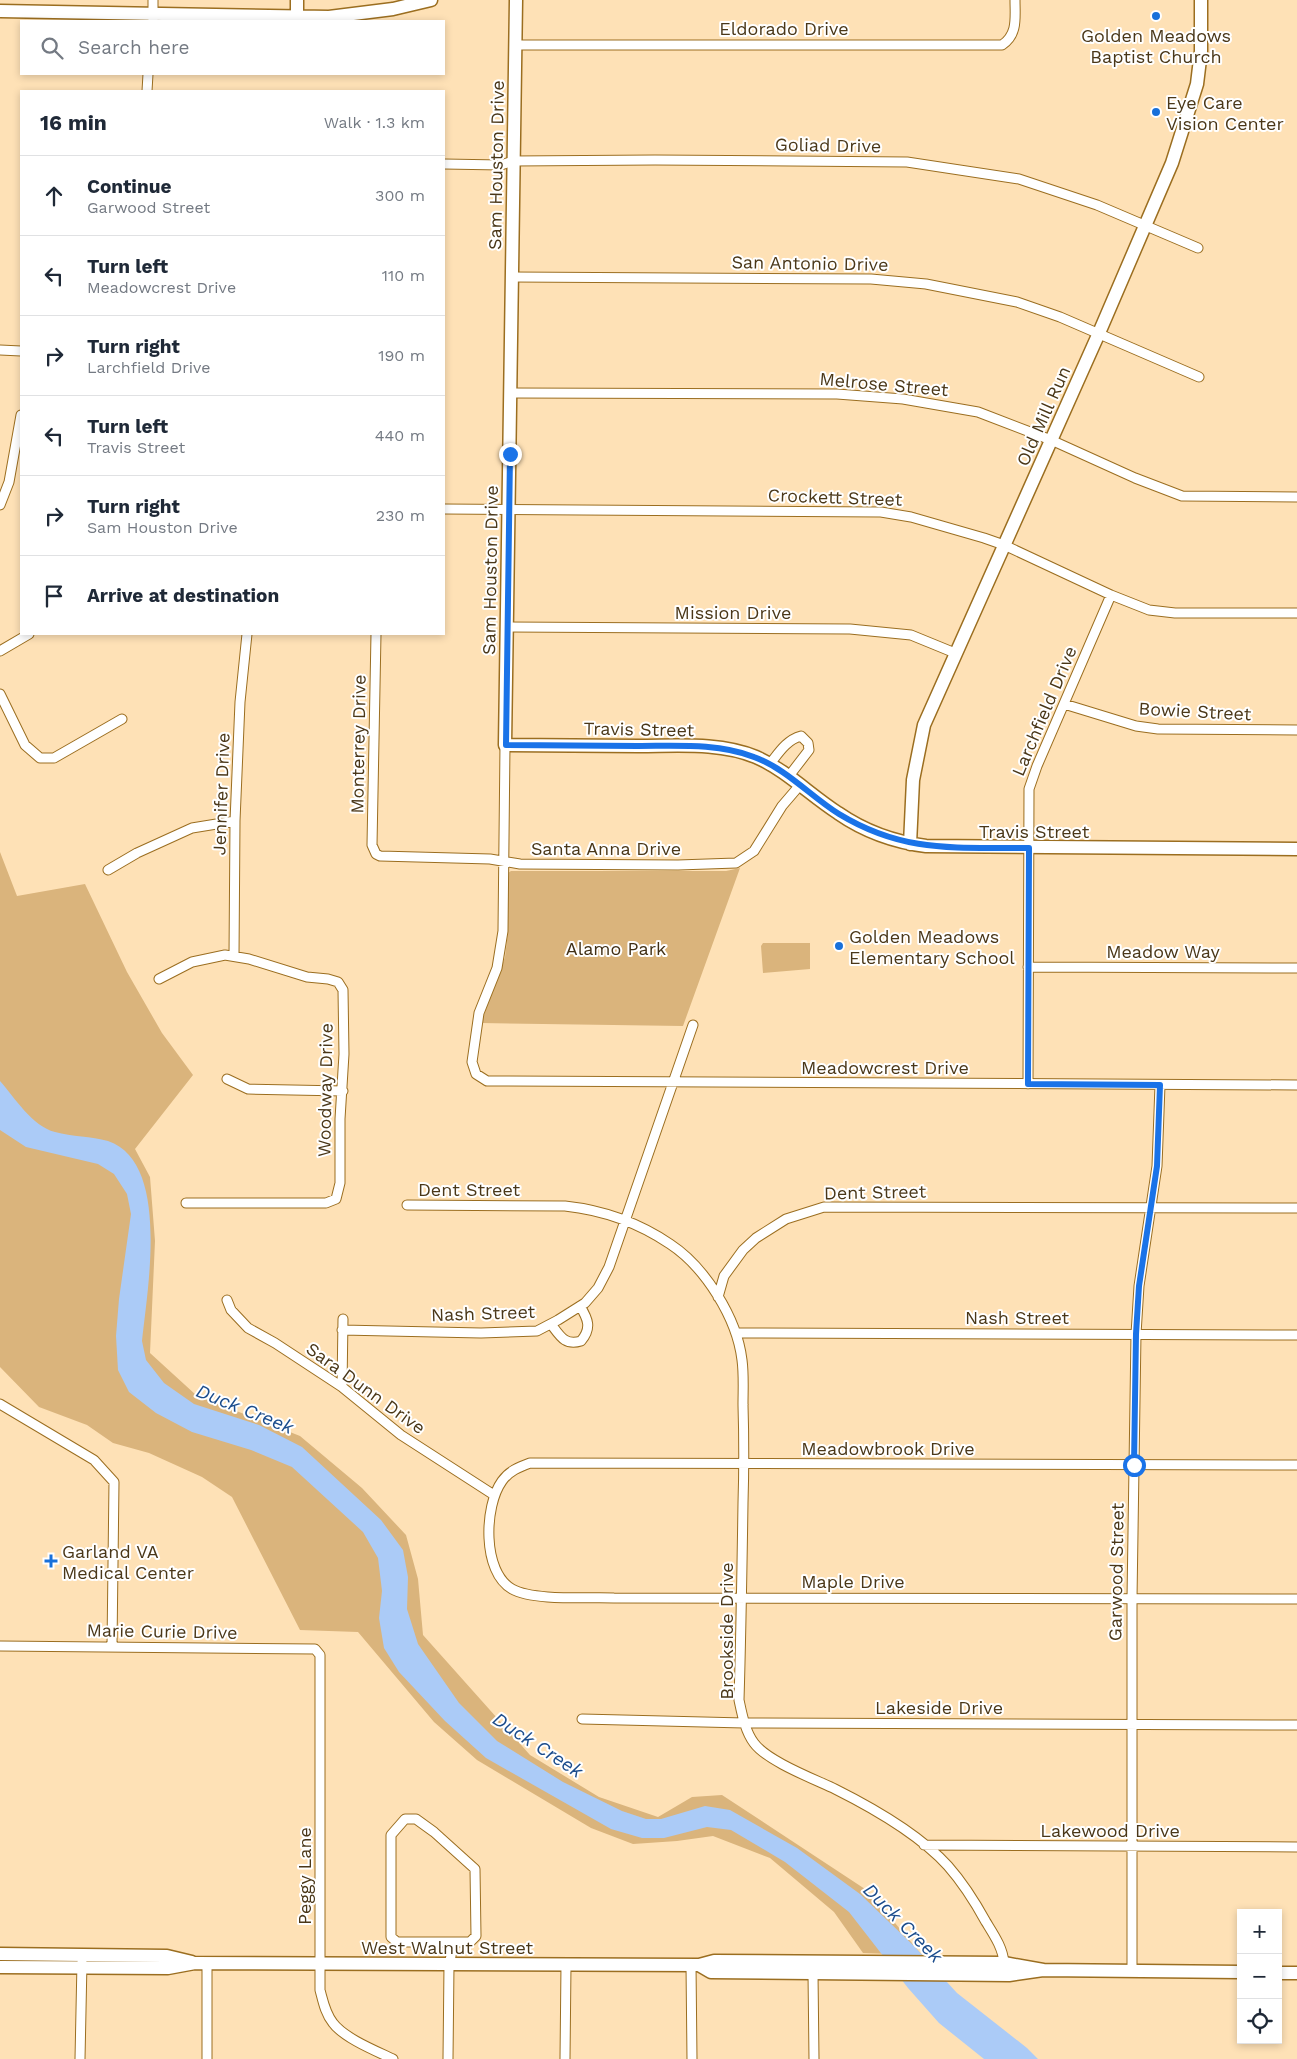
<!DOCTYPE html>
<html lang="en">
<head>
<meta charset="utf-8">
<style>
	:root { --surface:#fff; --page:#f6f6f7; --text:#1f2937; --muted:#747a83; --line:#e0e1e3 }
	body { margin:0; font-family:"Work Sans",sans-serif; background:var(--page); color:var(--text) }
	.controls { position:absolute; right:15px; bottom:15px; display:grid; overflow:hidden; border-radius:0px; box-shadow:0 2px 8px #0003 }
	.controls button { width:45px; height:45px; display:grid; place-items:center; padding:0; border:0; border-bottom:1px solid var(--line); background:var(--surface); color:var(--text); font:25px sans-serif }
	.stop { position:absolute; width:15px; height:15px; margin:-11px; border:4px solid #1a73e8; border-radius:50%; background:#fff }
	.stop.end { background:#1a73e8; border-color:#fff; box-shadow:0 1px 5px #0008 }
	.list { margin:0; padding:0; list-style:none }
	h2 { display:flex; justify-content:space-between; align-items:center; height:65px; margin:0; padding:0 20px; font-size:21px }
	h2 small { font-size:16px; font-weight:400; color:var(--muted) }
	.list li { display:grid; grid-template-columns:32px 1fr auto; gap:15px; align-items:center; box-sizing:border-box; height:80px; padding:0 20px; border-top:1px solid var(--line) }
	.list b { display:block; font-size:19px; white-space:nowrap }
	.list p { margin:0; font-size:16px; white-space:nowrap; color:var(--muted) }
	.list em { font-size:16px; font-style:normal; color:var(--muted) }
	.icon { flex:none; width:28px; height:28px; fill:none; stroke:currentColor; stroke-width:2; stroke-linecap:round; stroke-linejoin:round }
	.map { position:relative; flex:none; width:1297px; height:2059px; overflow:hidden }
	.search { position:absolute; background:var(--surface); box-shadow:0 2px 8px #0003; left:20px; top:20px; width:425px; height:55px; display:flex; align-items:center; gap:12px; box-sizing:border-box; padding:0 18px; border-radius:0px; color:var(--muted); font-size:19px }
	.panel { position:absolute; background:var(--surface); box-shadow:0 2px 8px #0003; left:20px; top:90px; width:425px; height:545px; border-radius:0px }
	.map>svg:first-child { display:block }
	.green { fill:#dab47c }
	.water { fill:#abcbf7 }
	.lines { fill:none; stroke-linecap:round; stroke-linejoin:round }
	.street-casing { stroke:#9b6e20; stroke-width:11 }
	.secondary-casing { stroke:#9b6e20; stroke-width:15 }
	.street { stroke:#fff; stroke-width:9 }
	.secondary { stroke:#fff; stroke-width:12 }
	.route { stroke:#1a73e8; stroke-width:6 }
	.poi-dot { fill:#1870da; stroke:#fff; stroke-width:2 }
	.labels { text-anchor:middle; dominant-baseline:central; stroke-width:4; stroke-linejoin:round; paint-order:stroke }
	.street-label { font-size:18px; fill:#4a3718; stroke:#fff }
	.poi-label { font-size:18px; fill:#4a3718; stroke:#fff; text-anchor:start }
	.park-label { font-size:18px; fill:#413016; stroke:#fff }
	.water-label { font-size:19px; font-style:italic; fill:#1b4c8c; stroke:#fff }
</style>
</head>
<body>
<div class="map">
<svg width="1297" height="2059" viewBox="0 0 1297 2059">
	<rect width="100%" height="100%" fill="#fee1b6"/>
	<path class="green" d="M0 852 17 896 85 884 127 972 162 1033 193 1075 135 1149 150 1177 155 1241 150 1353 196 1395 300 1436 362 1488 406 1535 418 1579 423 1635 530 1755 599 1797 658 1817 692 1797 722 1795 868 1891 922 1955 863 1953 834 1912 770 1858 713 1836 677 1841 633 1844 591 1828 477 1760 434 1722 358 1632 300 1630 232 1497 202 1477 149 1453 113 1443 87 1425 39 1407 0 1367Z
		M740 868 683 1026 481 1023 505 957 508 932V873L511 871H726Z
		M763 943H810V969L763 973 761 946Z"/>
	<path class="water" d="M0 1081C15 1098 32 1126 55 1132 72 1137 91 1136 108 1141 171 1162 147 1291 142 1341L146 1360 164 1383 194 1404 259 1425 302 1447 381 1520 403 1550 408 1577 407 1609 418 1644 459 1703 497 1741 563 1782 622 1811 646 1819H661L705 1806 730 1810 797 1848 860 1894 914 1946 957 1993 1027 2048 1038 2059H984L939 2023 908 1988 849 1912 785 1862 731 1830 707 1827 664 1838H642L611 1829 486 1758 445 1721 399 1672 384 1648 379 1618 382 1591 378 1558 363 1532 292 1467 251 1450 192 1432 156 1413 129 1392 118 1370 116 1336 119 1299 131 1214 127 1194 114 1174 98 1164 26 1147 0 1130Z"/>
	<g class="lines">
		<g class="street-casing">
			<path id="street" d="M153 21V0
				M515 45H1002C1018 34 1015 18 1015 0
				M147 91 148 74
				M444 164 501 165 513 161 655 160 907 162 1019 179 1097 205 1198 248
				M512 277 871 279 926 284 1017 302 1060 317 1199 377
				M0 350 21 351
				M510 393 837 394 903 399 978 412 1051 440 1135 478 1182 496 1297 497
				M0 505 9 482 21 415
				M444 509 881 512 911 517 984 538 1004 545 1111 595 1149 610 1175 613H1297
				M507 627 850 629 911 635 955 653
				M376 634 372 845 376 854 380 856 490 859 520 864 678 865 736 863 754 851 782 806 800 785
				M0 651 29 634
				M0 694 25 745 40 758H54L122 719
				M1064 704 1136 726 1158 729 1297 730
				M505 745 503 931 497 968 479 1013 472 1062 476 1074 487 1081 1297 1085
				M769 765C778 754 786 740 801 736L808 743 809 750 789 776
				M108 870 137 853 192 828 235 821
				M234 956 235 821 240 702 247 634
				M1028 967 1297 968
				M159 979 192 962 225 955 249 959 307 977 328 979 338 982 343 990 344 1054 340 1119V1183L336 1199 326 1203H186
				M227 1079 248 1089 343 1091
				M1028 1084 1029 789 1037 766 1111 595
				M407 1205 565 1206C602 1210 639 1223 670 1244 705 1267 737 1318 742 1360 744 1375 743 1390 743 1405 744 1438 744 1471 743 1503 742 1569 741 1634 739 1700 742 1714 745 1731 754 1743 767 1761 814 1779 835 1789 873 1808 920 1835 948 1866 963 1883 975 1902 986 1922 994 1935 1003 1948 1004 1963
				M718 1297 724 1276 743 1250 756 1238 786 1219 824 1207 1297 1208
				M227 1300 231 1310 248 1328 275 1343 342 1387 401 1435 494 1495
				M551 1324C560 1336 565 1346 581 1341 592 1328 588 1319 580 1306
				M342 1330 481 1333 537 1331 558 1320 585 1303 598 1288 609 1267 693 1025
				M736 1333 1297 1335
				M342 1387 343 1319
				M0 1404 94 1460 114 1482 112 1646
				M1297 1465 530 1463C519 1467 509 1471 502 1481 484 1506 482 1572 512 1589 533 1601 588 1597 614 1598L1297 1599
				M0 1646 315 1649 320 1655V1990C323 2001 325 2013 333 2023 344 2038 376 2051 393 2059
				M582 1719 744 1723 1297 1725
				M405 1819H416L434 1832 475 1869 476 1936 470 1942H397L391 1937V1835Z
				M924 1845 1297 1847
				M691 1965 692 2059
				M1132 1971V1599L1136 1334 1139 1286 1157 1166 1160 1085
				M813 1973 814 2059
				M80 2059 82 1962
				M207 2059V1963
				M448 2059 449 1965 454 1942
				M565 2059 566 1965"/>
		</g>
		<g class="secondary-casing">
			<path id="secondary" d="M297 0V16
				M516 0 505 745C550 745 594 746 639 746 677 746 720 742 756 757 786 770 810 795 838 813 864 831 894 842 926 846L1297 849
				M0 11 329 17 393 9 431 0
				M910 844 913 780 924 725 1099 333 1172 163 1197 84 1201 51V0
				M0 1954 167 1956 192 1962
				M699 1965 711 1972 1009 1975 1043 1970 1241 1972
				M0 1967 168 1968 195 1963 699 1965 714 1961 1004 1963 1043 1970
				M1278 1973H1297"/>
		</g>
		<use href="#street" class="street"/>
		<use href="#secondary" class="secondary"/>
	</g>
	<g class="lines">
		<path class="route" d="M510 454 506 745C550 745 594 746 638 746 677 746 718 743 754 757 787 769 810 796 839 814 905 854 956 847 1029 848L1028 1084 1160 1085 1157 1166 1139 1286 1136 1334 1134 1465"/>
	</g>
	<g class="poi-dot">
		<circle cx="1156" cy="16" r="5"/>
		<circle cx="1156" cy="112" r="5"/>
		<circle cx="839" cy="946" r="5"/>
		<path d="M48.5 1553.5h5v5h5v5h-5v5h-5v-5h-5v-5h5z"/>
	</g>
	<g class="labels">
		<g class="street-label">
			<text x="784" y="28">Eldorado Drive</text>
			<text transform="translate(828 145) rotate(1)">Goliad Drive</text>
			<text transform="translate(496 165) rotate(-89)">Sam Houston Drive</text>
			<text transform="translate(810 263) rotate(1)">San Antonio Drive</text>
			<text transform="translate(884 384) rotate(5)">Melrose Street</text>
			<text transform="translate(1043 416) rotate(-66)">Old Mill Run</text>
			<text transform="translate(835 497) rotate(2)">Crockett Street</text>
			<text transform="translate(490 570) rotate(-89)">Sam Houston Drive</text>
			<text x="733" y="612">Mission Drive</text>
			<text transform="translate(1044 711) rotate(-67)">Larchfield Drive</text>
			<text transform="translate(1195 711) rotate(3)">Bowie Street</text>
			<text transform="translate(639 729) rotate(1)">Travis Street</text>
			<text transform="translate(358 744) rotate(-89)">Monterrey Drive</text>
			<text transform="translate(221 794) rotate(-88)">Jennifer Drive</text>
			<text x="1034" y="831">Travis Street</text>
			<text x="606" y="848">Santa Anna Drive</text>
			<text x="1163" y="951">Meadow Way</text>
			<text x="885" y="1067">Meadowcrest Drive</text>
			<text transform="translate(325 1090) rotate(-89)">Woodway Drive</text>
			<text x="469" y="1189">Dent Street</text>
			<text transform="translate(875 1192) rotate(-1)">Dent Street</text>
			<text transform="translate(483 1313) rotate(-2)">Nash Street</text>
			<text x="1017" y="1317">Nash Street</text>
			<text transform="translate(366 1388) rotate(36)">Sara Dunn Drive</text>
			<text x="888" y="1448">Meadowbrook Drive</text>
			<text transform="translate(1116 1572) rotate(-89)">Garwood Street</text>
			<text x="853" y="1581">Maple Drive</text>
			<text transform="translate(162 1631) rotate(1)">Marie Curie Drive</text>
			<text transform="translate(726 1631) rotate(-90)">Brookside Drive</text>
			<text x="939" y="1707">Lakeside Drive</text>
			<text x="1110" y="1830">Lakewood Drive</text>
			<text transform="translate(304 1876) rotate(-90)">Peggy Lane</text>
			<text x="447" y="1947">West Walnut Street</text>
		</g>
		<g class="poi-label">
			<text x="1156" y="35" text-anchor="middle">Golden Meadows<tspan x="1156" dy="21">Baptist Church</tspan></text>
			<text x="1166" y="102">Eye Care<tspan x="1166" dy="21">Vision Center</tspan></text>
			<text x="849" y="936">Golden Meadows<tspan x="849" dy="21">Elementary School</tspan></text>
			<text x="62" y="1551">Garland VA<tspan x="62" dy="21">Medical Center</tspan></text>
		</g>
		<g class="park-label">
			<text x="616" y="948">Alamo Park</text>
		</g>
		<g class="water-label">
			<text transform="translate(245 1409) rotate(22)">Duck Creek</text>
			<text transform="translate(538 1745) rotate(33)">Duck Creek</text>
			<text transform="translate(903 1923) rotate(45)">Duck Creek</text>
		</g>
	</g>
</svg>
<div class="controls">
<button>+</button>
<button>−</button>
<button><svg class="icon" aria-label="locate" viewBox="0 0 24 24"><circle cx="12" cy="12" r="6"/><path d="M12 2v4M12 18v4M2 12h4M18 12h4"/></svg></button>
</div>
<div class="stop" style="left:1134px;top:1465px"></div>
<div class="stop end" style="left:510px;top:454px"></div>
<div class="search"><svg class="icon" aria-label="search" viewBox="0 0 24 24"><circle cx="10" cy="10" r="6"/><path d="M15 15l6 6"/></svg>Search here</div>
<section class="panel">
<h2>16 min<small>Walk · 1.3 km</small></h2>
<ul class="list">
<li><svg class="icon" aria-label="ahead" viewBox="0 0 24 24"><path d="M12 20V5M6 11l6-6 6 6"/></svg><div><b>Continue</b><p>Garwood Street</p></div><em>300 m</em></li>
<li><svg class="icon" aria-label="left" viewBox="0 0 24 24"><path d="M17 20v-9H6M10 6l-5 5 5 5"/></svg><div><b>Turn left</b><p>Meadowcrest Drive</p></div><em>110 m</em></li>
<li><svg class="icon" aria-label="right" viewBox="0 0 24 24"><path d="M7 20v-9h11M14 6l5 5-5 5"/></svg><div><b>Turn right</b><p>Larchfield Drive</p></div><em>190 m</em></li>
<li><svg class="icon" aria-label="left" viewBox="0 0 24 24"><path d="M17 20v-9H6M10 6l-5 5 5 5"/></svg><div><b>Turn left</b><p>Travis Street</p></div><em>440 m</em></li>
<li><svg class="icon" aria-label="right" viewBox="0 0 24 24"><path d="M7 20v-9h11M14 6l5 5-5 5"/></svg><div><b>Turn right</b><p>Sam Houston Drive</p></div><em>230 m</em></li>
<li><svg class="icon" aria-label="arrive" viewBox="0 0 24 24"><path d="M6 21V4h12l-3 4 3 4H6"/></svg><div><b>Arrive at destination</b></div></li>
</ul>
</section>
</div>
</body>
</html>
